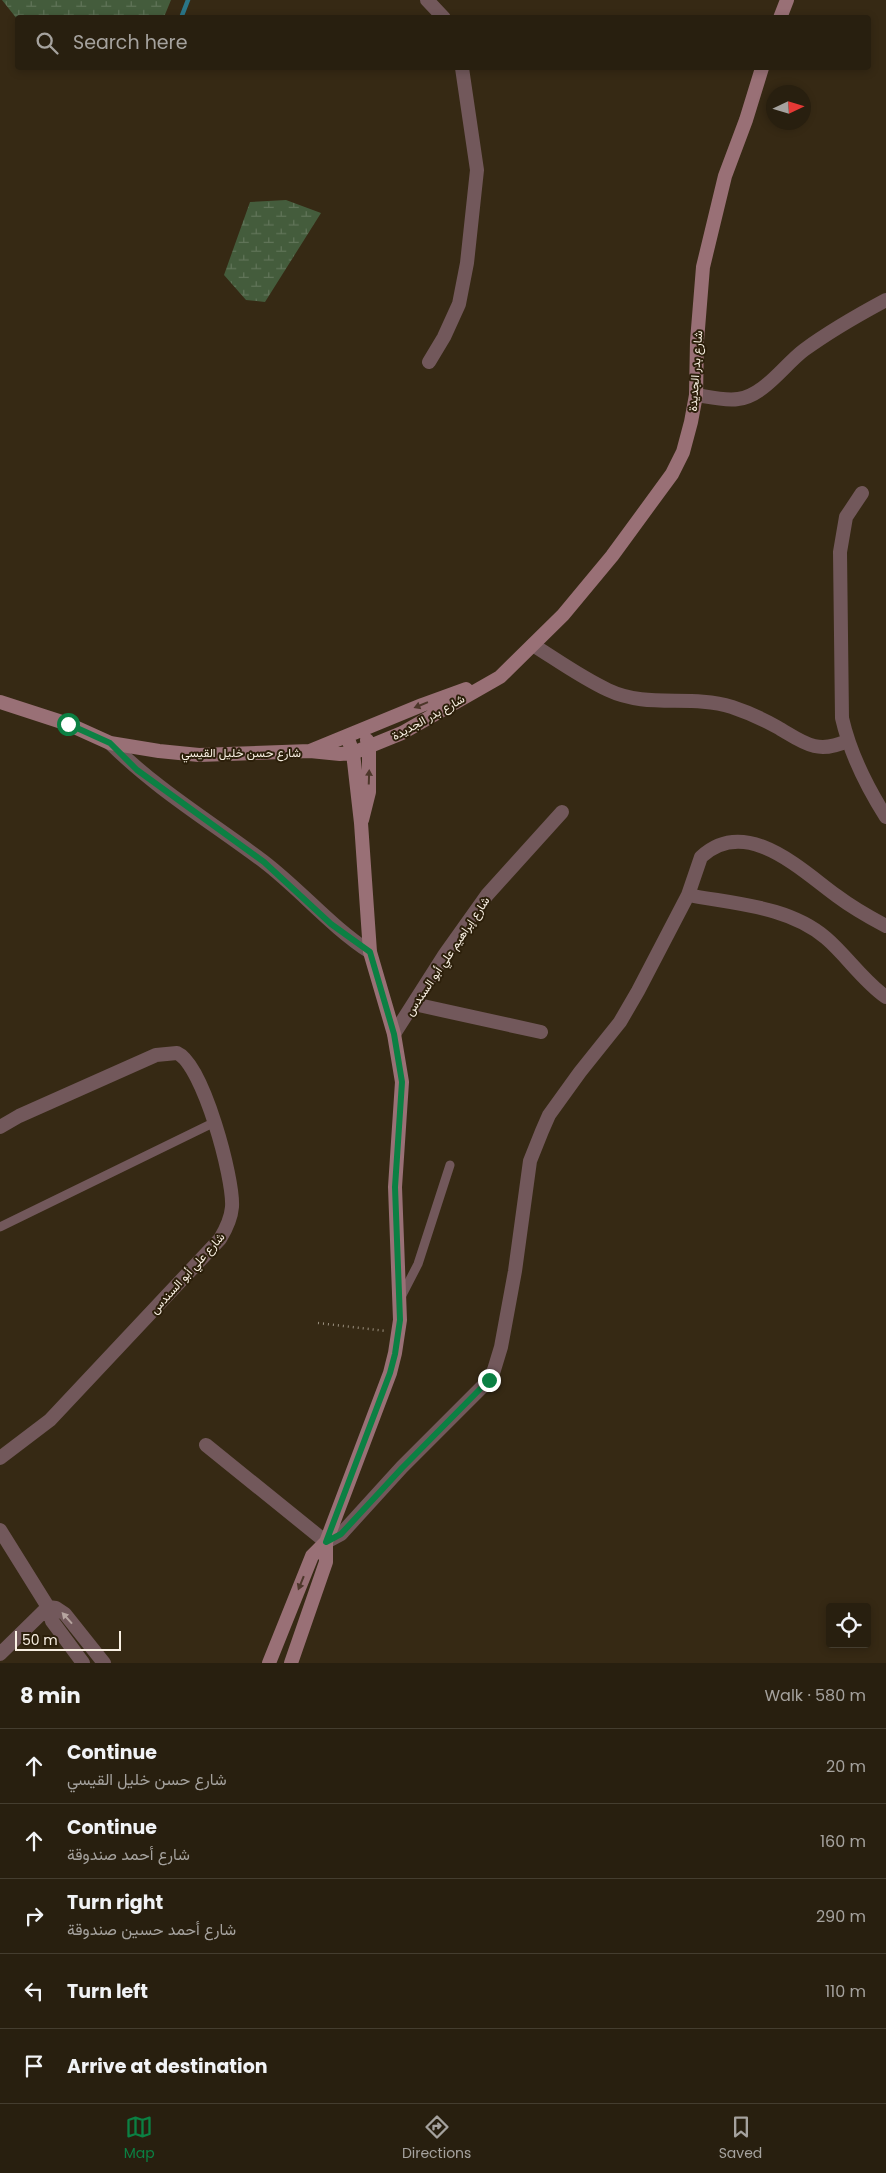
<!DOCTYPE html>
<html lang="en">
<head>
<meta charset="utf-8">
<style>
	:root { --surface:#281f0f; --page:#302718; --text:#f1f3f6; --muted:#a5a29e; --line:#443d2f; --accent:#0b8043 }
	body { margin:0; font-family:Poppins,Vazirmatn,sans-serif; background:var(--page); color:var(--text) }
	.controls { position:absolute; right:15px; bottom:15px; display:grid; overflow:hidden; border-radius:5px; box-shadow:0 2px 8px #0003 }
	.controls button { width:45px; height:45px; display:grid; place-items:center; padding:0; border:0; border-bottom:1px solid var(--line); background:var(--surface); color:var(--text); font:25px sans-serif }
	.compass { position:absolute; left:766px; top:85px; width:45px; height:45px; border-radius:50%; background:var(--surface); box-shadow:0 2px 8px #0003; rotate:86deg }
	.scale { position:absolute; left:15px; bottom:12px; width:106px; box-sizing:border-box; padding-left:5px; border:2px solid #f9f0e3; border-top:0; font-size:14px; line-height:18px; white-space:nowrap; color:#f9f0e3; -webkit-text-stroke:4px #2c1f0a; paint-order:stroke }
	.stop { position:absolute; width:15px; height:15px; margin:-11px; border:4px solid #0b8043; border-radius:50%; background:#fff }
	.stop.end { background:#0b8043; border-color:#fff; box-shadow:0 1px 5px #0008 }
	.list { margin:0; padding:0; list-style:none }
	h2 { display:flex; justify-content:space-between; align-items:center; height:65px; margin:0; padding:0 20px; font-size:21px }
	h2 small { font-size:16px; font-weight:400; color:var(--muted) }
	.list li { display:grid; grid-template-columns:32px 1fr auto; gap:15px; align-items:center; box-sizing:border-box; height:75px; padding:0 20px; border-top:1px solid var(--line) }
	.list b { display:block; font-size:19px; white-space:nowrap }
	.list p { margin:0; font-size:16px; white-space:nowrap; color:var(--muted) }
	.list em { font-size:16px; font-style:normal; color:var(--muted) }
	.icon { flex:none; width:28px; height:28px; fill:none; stroke:currentColor; stroke-width:2; stroke-linecap:round; stroke-linejoin:round }
	.map { position:relative; flex:none; width:886px; height:1663px; overflow:hidden }
	.search { position:absolute; background:var(--surface); box-shadow:0 2px 8px #0003; left:15px; right:15px; top:15px; height:55px; display:flex; align-items:center; gap:12px; box-sizing:border-box; padding:0 18px; border-radius:5px; color:var(--muted); font-size:19px }
	.sheet { height:440px; background:var(--surface) }
	nav { display:flex; justify-content:space-around; align-items:center; box-sizing:border-box; height:70px; border-top:1px solid var(--line); background:var(--surface); font-size:14px; color:var(--muted) }
	nav a { display:grid; justify-items:center; gap:2px }
	nav .on { color:var(--accent) }
	.map>svg:first-child { display:block }
	.wetland { fill:url(#wetland-marsh) }
	.lines { fill:none; stroke-linecap:round; stroke-linejoin:round }
	.stream { stroke:#2a7587; stroke-width:4.5 }
	.path { stroke:#9b907f; stroke-width:2.5; stroke-dasharray:1 4; stroke-linecap:butt }
	.service { stroke:#72585b; stroke-width:9 }
	.minor { stroke:#72585b; stroke-width:14 }
	.secondary { stroke:#997076; stroke-width:14 }
	.oneway { fill:#4d372a }
	.oneway2 { fill:#b6a49f }
	.route { stroke:#0b8043; stroke-width:6 }
	.labels { text-anchor:middle; dominant-baseline:central; stroke-width:4; stroke-linejoin:round; paint-order:stroke }
	.street-label { font-size:12px; fill:#f9f0e3; stroke:#2c1f0a }
</style>
</head>
<body>
<div class="map">
<svg width="886" height="1663" viewBox="0 0 886 1663">
	<defs>
		<pattern id="wetland-marsh" width="20" height="14" patternUnits="userSpaceOnUse" patternTransform="scale(1.25)"><rect width="20" height="14" fill="#445c3c"/><path d="M1 5h8M5 5V1M11 12h8M15 12V8" fill="none" stroke="#607458"/></pattern>
	</defs>
	<rect width="100%" height="100%" fill="#362914"/>
	<path class="wetland" d="M2 0H171L164 17 17 19Z
		M286 200 321 213 265 302 246 300 224 275 250 202Z"/>
	<g class="lines">
		<path class="stream" d="M181 18 188 0"/>
		<path class="path" d="M318 1323 386 1331"/>
		<path class="service" d="M0 1227 215 1122
			M401 1297 418 1264 450 1165"/>
		<path class="minor" d="M427 0 444 18
			M429 362 444 337 459 304 467 263 477 170 462 68
			M696 395C709 397 725 401 738 399 764 396 784 365 804 350 830 331 858 315 886 300
			M862 493 846 517 840 552 842 718C850 753 867 787 886 817
			M533 645C557 660 582 678 608 690 648 709 689 694 732 707 747 712 763 719 777 727 803 742 816 755 847 741
			M110 743C156 789 211 822 263 861 301 890 330 926 370 952
			M688 895C734 904 789 906 826 938 847 956 863 981 886 997
			M414 1004 541 1032
			M394 1034 445 954 487 895 562 812
			M0 1127 19 1116 156 1055 177 1053C203 1064 234 1179 232 1207 231 1219 226 1229 220 1239L50 1420 0 1458
			M206 1445 326 1542 341 1534 402 1467 489 1380 494 1370 501 1347 515 1271 530 1161 542 1131 549 1115 580 1072 620 1022 638 991 688 895 701 857C746 815 801 870 837 896 853 908 869 917 886 926
			M0 1530 48 1607 52 1621 83 1663
			M48 1607 56 1608 65 1614 104 1663
			M0 1654 48 1607"/>
		<path class="secondary" d="M780 18 787 0
			M0 702 68 724 110 743 159 751 199 755 310 751 340 754 353 753 402 733 500 677 563 615 612 556 672 474 683 452 691 422 696 395 697 341 703 267 725 176 746 120 762 68
			M310 751 422 705 466 689
			M362 820 369 792V747L367 740
			M269 1663 312 1556 326 1542
			M291 1663 326 1562V1542L390 1373 395 1353 400 1320 395 1187 402 1082 394 1034 370 952 361 823 353 753 347 736"/>
	</g>
	<defs><path id="oneway-solid" d="M-6-.8H1V-3.2L6.5 0L1 3.2V.8H-6Z" transform="scale(1.25)"/></defs>
	<g class="oneway">
		<use href="#oneway-solid" transform="translate(421 705) rotate(158)"/>
		<use href="#oneway-solid" transform="translate(369 777) rotate(-88)"/>
		<use href="#oneway-solid" transform="translate(301 1583) rotate(112)"/>
	</g>
	<use class="oneway2" href="#oneway-solid" transform="translate(67 1618) rotate(-132)"/>
	<g class="lines">
		<path class="route" d="M68 724 110 743 137 770 264 862 331 924 370 952 394 1034 402 1082 395 1187 400 1320 395 1354 390 1373 326 1542 341 1534 402 1468 489 1380"/>
	</g>
	<g class="labels">
		<g class="street-label">
			<text transform="translate(695 371) rotate(-86)">شارع بدر الجديدة</text>
			<text transform="translate(428 717) rotate(-29)">شارع بدر الجديدة</text>
			<text x="241" y="752">شارع حسن خليل القيسي</text>
			<text transform="translate(447 956) rotate(-56)">شارع إبراهيم علي أبو السندس</text>
			<text transform="translate(187 1273) rotate(-48)">شارع علي أبو السندس</text>
		</g>
	</g>
</svg>
<div class="controls">
<button><svg class="icon" aria-label="locate" viewBox="0 0 24 24"><circle cx="12" cy="12" r="6"/><path d="M12 2v4M12 18v4M2 12h4M18 12h4"/></svg></button>
</div>
<svg class="compass" viewBox="-18 -18 36 36"><path d="M0-13l5 13h-10z" fill="#e53935"/><path d="M0 13l5-13h-10z" fill="#a5a29e"/></svg>
<div class="scale">50 m</div>
<div class="stop" style="left:68px;top:724px"></div>
<div class="stop end" style="left:489px;top:1380px"></div>
<div class="search"><svg class="icon" aria-label="search" viewBox="0 0 24 24"><circle cx="10" cy="10" r="6"/><path d="M15 15l6 6"/></svg>Search here</div>
</div>
<section class="sheet">
<h2>8 min<small>Walk · 580 m</small></h2>
<ul class="list">
<li><svg class="icon" aria-label="ahead" viewBox="0 0 24 24"><path d="M12 20V5M6 11l6-6 6 6"/></svg><div><b>Continue</b><p>شارع حسن خليل القيسي</p></div><em>20 m</em></li>
<li><svg class="icon" aria-label="ahead" viewBox="0 0 24 24"><path d="M12 20V5M6 11l6-6 6 6"/></svg><div><b>Continue</b><p>شارع أحمد صندوقة</p></div><em>160 m</em></li>
<li><svg class="icon" aria-label="right" viewBox="0 0 24 24"><path d="M7 20v-9h11M14 6l5 5-5 5"/></svg><div><b>Turn right</b><p>شارع أحمد حسين صندوقة</p></div><em>290 m</em></li>
<li><svg class="icon" aria-label="left" viewBox="0 0 24 24"><path d="M17 20v-9H6M10 6l-5 5 5 5"/></svg><div><b>Turn left</b></div><em>110 m</em></li>
<li><svg class="icon" aria-label="arrive" viewBox="0 0 24 24"><path d="M6 21V4h12l-3 4 3 4H6"/></svg><div><b>Arrive at destination</b></div></li>
</ul>
</section>
<nav>
<a class="on"><svg class="icon" aria-label="map" viewBox="0 0 24 24"><path d="M3 6l6-2 6 2 6-2v14l-6 2-6-2-6 2zM9 4v14M15 6v14"/></svg>Map</a>
<a><svg class="icon" aria-label="directions" viewBox="0 0 24 24"><path d="M12 3l9 9-9 9-9-9zM9 14v-3h6M13 9l2 2-2 2"/></svg>Directions</a>
<a><svg class="icon" aria-label="saved" viewBox="0 0 24 24"><path d="M7 4h10v16l-5-4-5 4z"/></svg>Saved</a>
</nav>
</body>
</html>
